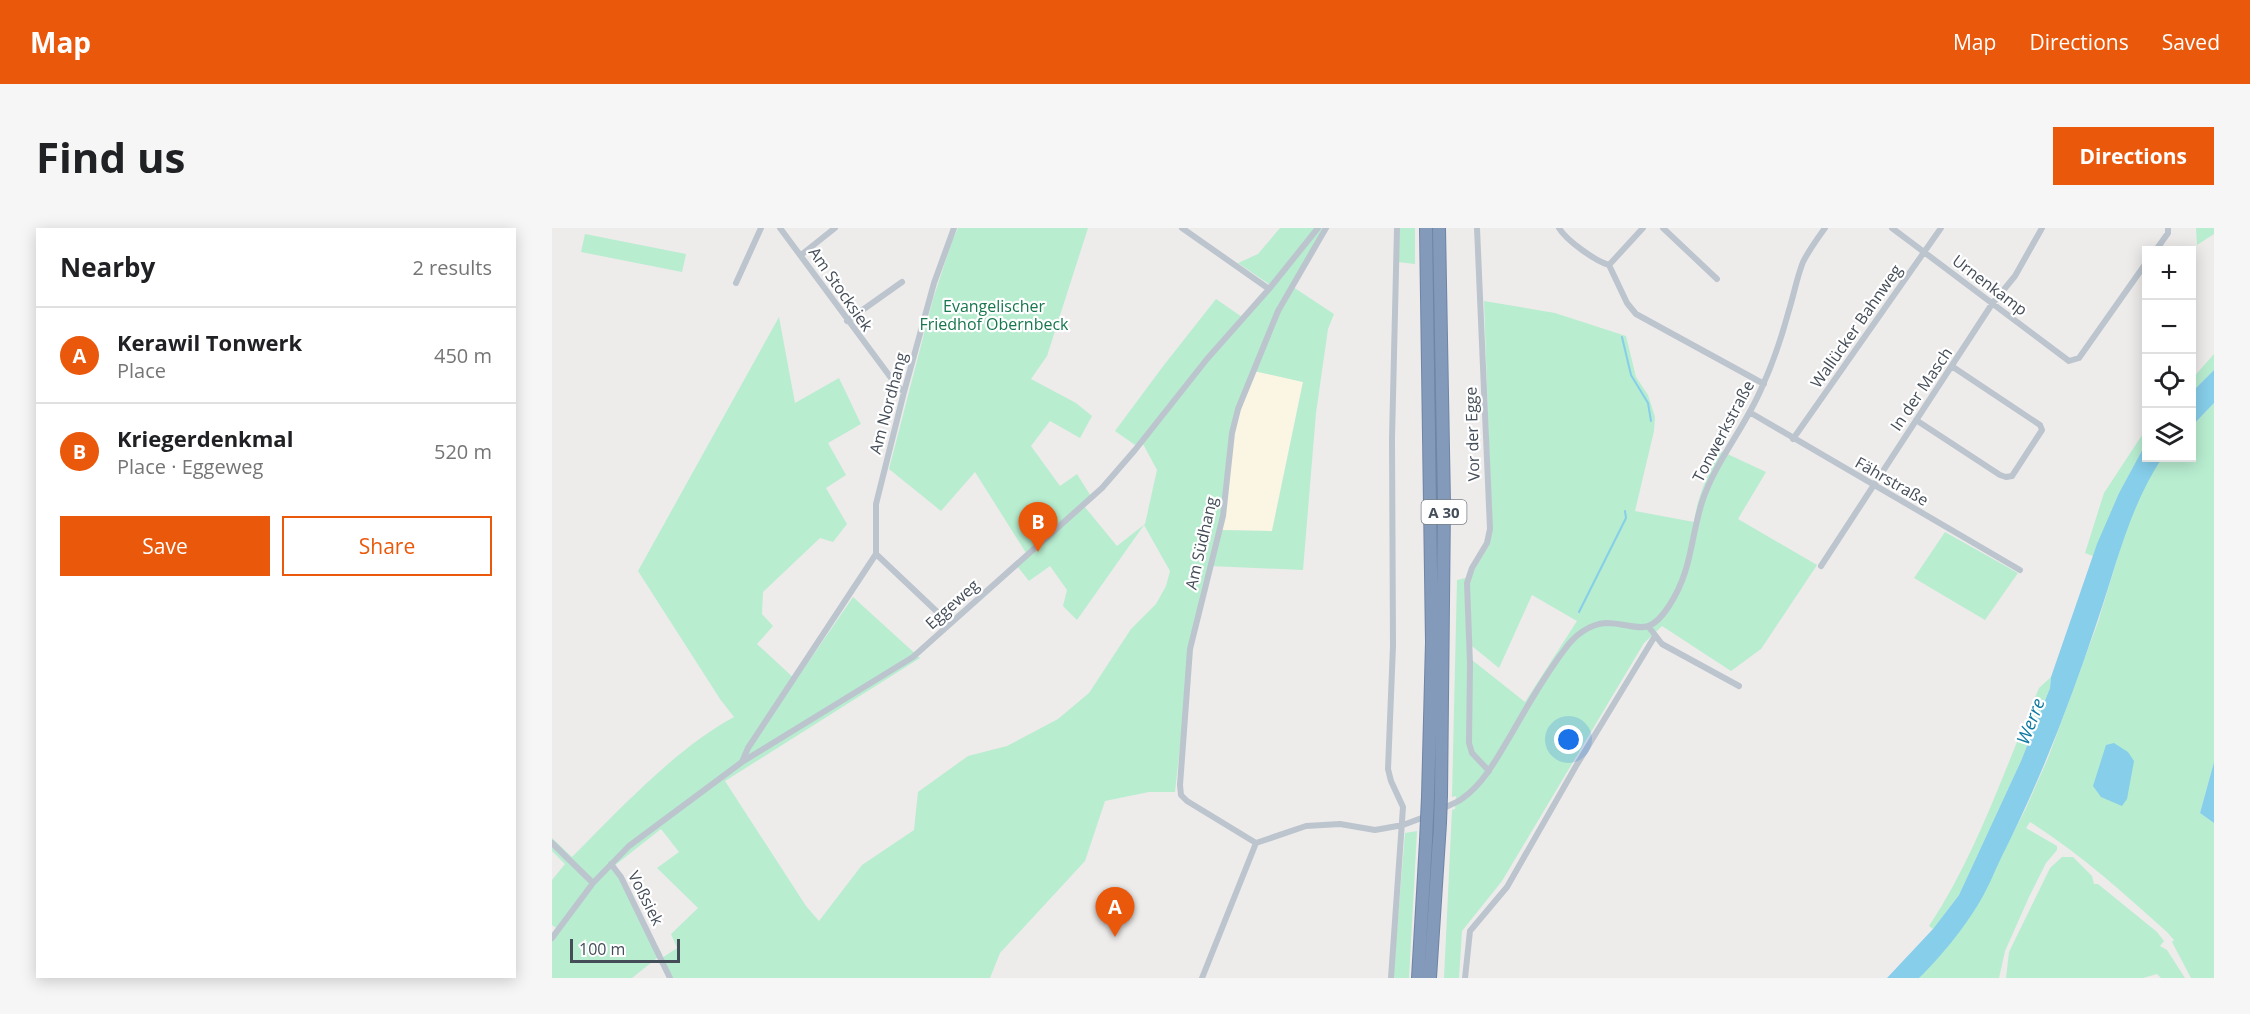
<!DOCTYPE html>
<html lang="en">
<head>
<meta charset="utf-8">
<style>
	:root { --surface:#fff; --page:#f6f6f6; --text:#202124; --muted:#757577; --line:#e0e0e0; --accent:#ea580c }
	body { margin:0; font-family:"Open Sans",sans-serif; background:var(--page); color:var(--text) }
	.controls { position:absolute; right:18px; top:18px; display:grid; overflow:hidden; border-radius:0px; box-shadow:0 3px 15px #0003 }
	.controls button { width:54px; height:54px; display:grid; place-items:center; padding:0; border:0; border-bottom:2px solid var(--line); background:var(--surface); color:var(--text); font:30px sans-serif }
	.scale { position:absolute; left:18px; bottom:15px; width:110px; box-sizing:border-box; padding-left:6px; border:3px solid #444d58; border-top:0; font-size:16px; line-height:21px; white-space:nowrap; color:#444d58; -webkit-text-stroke:4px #fff; paint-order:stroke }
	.you { position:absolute; left:1017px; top:512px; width:21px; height:21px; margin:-15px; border:4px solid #fff; border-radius:50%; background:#1a73e8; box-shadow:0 0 0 9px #1a73e833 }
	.badge { display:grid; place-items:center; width:39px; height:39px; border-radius:50%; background:var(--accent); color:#fff; font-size:20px; font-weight:700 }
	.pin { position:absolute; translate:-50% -50px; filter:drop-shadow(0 2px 3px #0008) }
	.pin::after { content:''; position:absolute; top:32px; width:21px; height:18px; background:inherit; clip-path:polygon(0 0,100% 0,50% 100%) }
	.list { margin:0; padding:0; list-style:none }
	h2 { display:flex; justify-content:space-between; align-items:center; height:78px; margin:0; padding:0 24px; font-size:26px }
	h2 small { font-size:20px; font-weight:400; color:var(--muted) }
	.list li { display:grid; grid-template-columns:39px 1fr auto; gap:18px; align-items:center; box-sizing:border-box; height:96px; padding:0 24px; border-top:2px solid var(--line) }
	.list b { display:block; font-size:22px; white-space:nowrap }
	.list p { margin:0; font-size:20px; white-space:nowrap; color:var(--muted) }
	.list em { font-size:20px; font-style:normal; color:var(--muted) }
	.actions { display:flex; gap:12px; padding:18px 24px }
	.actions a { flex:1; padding:14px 0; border:2px solid var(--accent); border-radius:0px; text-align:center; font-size:21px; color:var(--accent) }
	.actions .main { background:var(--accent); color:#fff }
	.icon { flex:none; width:33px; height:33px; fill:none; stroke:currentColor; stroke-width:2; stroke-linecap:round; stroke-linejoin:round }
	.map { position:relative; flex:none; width:1662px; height:750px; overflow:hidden; border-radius:0px }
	header { display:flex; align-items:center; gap:36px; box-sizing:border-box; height:84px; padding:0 30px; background:var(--accent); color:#fff }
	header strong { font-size:28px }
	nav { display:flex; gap:33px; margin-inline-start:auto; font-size:21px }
	.intro { display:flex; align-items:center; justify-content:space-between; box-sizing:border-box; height:144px; padding:0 36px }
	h1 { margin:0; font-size:42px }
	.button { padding:15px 27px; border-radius:0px; background:var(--accent); color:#fff; font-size:21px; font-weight:700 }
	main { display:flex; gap:36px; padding:0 36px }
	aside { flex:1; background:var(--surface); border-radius:0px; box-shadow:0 3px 15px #0003 }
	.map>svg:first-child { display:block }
	.commercial { fill:#fbf5e3 }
	.green { fill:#b8edd0; fill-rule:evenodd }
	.water { fill:#86ceea }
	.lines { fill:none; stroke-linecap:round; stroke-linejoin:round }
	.stream { stroke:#86ceea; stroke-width:2 }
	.highway-casing { stroke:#6e85a6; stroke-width:14 }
	.street { stroke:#bcc5ce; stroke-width:6 }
	.highway { stroke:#839abb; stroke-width:12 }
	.highway-bridge-casing { stroke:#6e85a6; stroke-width:14; stroke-linecap:butt }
	.highway-bridge { stroke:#839abb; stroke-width:12 }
	.labels { text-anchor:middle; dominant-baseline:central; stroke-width:4.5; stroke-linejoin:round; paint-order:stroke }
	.shield { fill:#fff; stroke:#7c828a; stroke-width:1.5 }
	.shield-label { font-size:15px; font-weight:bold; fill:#444d58 }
	.street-label { font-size:16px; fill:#444d58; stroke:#fff }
	.park-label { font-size:16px; fill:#17774e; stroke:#fff }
	.water-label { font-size:18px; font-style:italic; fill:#0e79a2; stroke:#fff }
</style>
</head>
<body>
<header>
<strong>Map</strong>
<nav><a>Map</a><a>Directions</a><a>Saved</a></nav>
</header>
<div class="intro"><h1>Find us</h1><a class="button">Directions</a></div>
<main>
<aside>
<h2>Nearby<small>2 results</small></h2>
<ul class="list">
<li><span class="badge">A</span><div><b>Kerawil Tonwerk</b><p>Place</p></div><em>450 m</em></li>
<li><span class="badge">B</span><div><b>Kriegerdenkmal</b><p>Place · Eggeweg</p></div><em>520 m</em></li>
</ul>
<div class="actions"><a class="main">Save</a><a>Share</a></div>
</aside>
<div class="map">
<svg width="1662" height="750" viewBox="0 0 1662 750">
	<rect width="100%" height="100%" fill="#eeebeb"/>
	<path class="commercial" d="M702 143 751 154 720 303 668 302 681 205Z"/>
	<path class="green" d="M406 0H536L495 128 479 151 524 175 540 188 528 210 498 193 479 218 508 258 525 246 540 270 532 278 565 318 593 296 605 242 590 214 586 219 563 203 612 137 664 71 693 91 721 59 686 35 706 26 728 0H773L726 83 685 181 668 302 720 303 751 154 702 143 727 84 741 59 782 86 776 101 764 185 751 342 658 338 641 402 623 564H597L553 573 533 633 448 725 438 750H121L110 730 125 720 119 706 146 680 105 640 127 624 109 601 62 638 110 726 80 750H0V705L4 700 0 697V652L13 636 0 623V610L20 629C68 581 123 521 182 489L168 471 86 343 227 89 243 175 287 150 309 196 276 215 294 247 274 260 295 296 281 314 268 310 211 364 210 386 221 398 205 416 244 452 301 369 368 430 173 553 254 678 267 693 310 637 362 602 366 564 416 528 455 518 506 491 537 465 579 401 604 376 614 358 618 343 592 297 525 392 511 378 515 362 498 338 477 353 465 338 476 328 423 244 389 283 337 241 381 71 400 13Z
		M846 0H863V36L845 34Z
		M1644 0H1662V6L1645 17Z
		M33 6 134 26 130 44 29 24Z
		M932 73 1003 85 1074 108 1084 149 1096 167 1103 189 1102 203 1083 283 1142 294C1145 270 1156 244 1169 223L1214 244 1186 291 1265 337 1209 421 1179 443 1110 398 1092 415 950 653 910 703 907 750H892L900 582 903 581 904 568 900 569 905 352 918 349 937 317 940 302ZM980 367 1025 393 973 474 915 428V414L947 440Z
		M1662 126V142L1640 164V151Z
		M1662 175V534L1648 585 1662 595V750H1639L1620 714 1622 712 1615 704C1571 665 1529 626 1478 594L1474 600 1505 618V622L1494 635 1477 669 1453 723 1447 750H1367L1452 623 1474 580 1496 530 1546 394 1577 292 1596 251 1610 230H1640V198Z
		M1594 201V215L1567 265 1541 328 1533 325 1552 265Z
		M1393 304 1466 345 1433 392 1362 350Z
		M1499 449 1498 460 1469 533 1407 667 1381 701 1377 698C1425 626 1453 540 1487 460Z
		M865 603 857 750H841L853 605Z
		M1510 629H1521L1540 648 1542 656H1546L1605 704 1612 713 1608 718 1615 722 1633 750H1609L1605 746 1591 750H1454L1457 724 1498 640Z"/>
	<path class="water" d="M1662 142V175L1640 198V164Z
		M1594 215V230H1610C1576 282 1565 336 1545 394 1519 472 1490 548 1453 622 1444 639 1437 659 1427 675 1412 700 1388 730 1367 750H1335L1381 701 1407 667 1469 533 1498 460 1499 449 1545 316 1567 265Z
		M1562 515 1576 524 1582 533 1575 571 1570 578 1549 569 1541 558 1554 517Z
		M1662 534V595L1648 585Z"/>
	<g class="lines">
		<path class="stream" d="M1070 109 1079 147 1096 175 1099 193
			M1027 384 1074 290 1073 283"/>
		<g class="highway-casing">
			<path id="highway" d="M874 0 880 414 876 569
				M887 0 892 276 889 567
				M866 750 874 613
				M878 750 888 595"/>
		</g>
		<path class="street" d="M228 0 345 158 352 164
			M630 0 717 61
			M925 0 938 301 935 315 920 340 915 355 918 436 917 515 920 525 937 543
			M1007 0C1014 12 1043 33 1057 37L1075 75 1084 86 1212 156
			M1111 0 1165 51
			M1340 0 1517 133 1527 130 1594 35
			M1604 22 1616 5V0
			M249 27 283 0
			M1057 37 1091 0
			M184 55 209 0
			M295 93 350 54
			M1199 185 1468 342
			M1364 192 1448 247 1454 249 1460 248 1490 202 1488 197 1401 139
			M1241 211 1389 0
			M324 326 398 396
			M1269 338 1440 76 1463 48 1490 0
			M1096 398 1110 416 1187 458
			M190 534 196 520 324 326V276L352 164 382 55 402 0
			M887 582C895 578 905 575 911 570 933 554 946 528 960 505 976 477 993 447 1013 421 1022 408 1037 396 1054 395 1084 395 1095 412 1117 378 1141 341 1138 310 1151 271 1165 231 1194 198 1210 159 1221 135 1230 108 1237 82 1242 66 1245 49 1251 34 1257 22 1265 11 1273 0
			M0 615 41 655
			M704 615 754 598 788 596 823 602 851 597 875 588
			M704 615 635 573 629 567 628 557 638 421 671 288 680 205 686 181 726 83 774 0
			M59 636 69 649 118 750
			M0 710 41 655 77 618 190 534 361 429 550 260 583 222 655 131 717 61 766 0
			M650 750 704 615
			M839 750 851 579 839 553 836 541 841 418 840 211 845 0
			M913 750 918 703 955 659 1024 538 1103 408"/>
		<use href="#highway" class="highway"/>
		<g class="highway-bridge-casing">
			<path id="highway-bridge" d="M888 595 889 567
				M874 613 876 569"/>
		</g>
		<use href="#highway-bridge" class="highway-bridge"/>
	</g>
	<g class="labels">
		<rect class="shield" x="869.5" y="272" width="45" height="24" rx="4.5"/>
		<g class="shield-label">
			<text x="892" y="284">A 30</text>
		</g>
		<g class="street-label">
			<text transform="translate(1438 57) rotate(37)">Urnenkamp</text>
			<text transform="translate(289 61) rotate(55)">Am Stocksiek</text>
			<text transform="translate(1304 98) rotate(-55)">Wallücker Bahnweg</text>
			<text transform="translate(1369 161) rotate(-56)">In der Masch</text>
			<text transform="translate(336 175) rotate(-75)">Am Nordhang</text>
			<text transform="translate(1171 203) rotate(-62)">Tonwerkstraße</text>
			<text transform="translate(920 206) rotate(-92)">Vor der Egge</text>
			<text transform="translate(1340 253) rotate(30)">Fährstraße</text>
			<text transform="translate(649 315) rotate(-77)">Am Südhang</text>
			<text transform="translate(400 376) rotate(-42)">Eggeweg</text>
			<text transform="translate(94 670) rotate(63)">Voßsiek</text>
		</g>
		<g class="park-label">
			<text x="442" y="78">Evangelischer<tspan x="442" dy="18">Friedhof Obernbeck</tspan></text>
		</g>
		<g class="water-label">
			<text transform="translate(1478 493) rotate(-69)">Werre</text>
		</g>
	</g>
</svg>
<div class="controls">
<button>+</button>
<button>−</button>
<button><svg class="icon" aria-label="locate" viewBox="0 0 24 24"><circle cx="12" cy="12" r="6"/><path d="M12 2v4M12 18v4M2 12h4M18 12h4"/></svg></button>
<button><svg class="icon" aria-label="layers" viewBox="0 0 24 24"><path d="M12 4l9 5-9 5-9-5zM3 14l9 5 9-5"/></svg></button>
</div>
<div class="scale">100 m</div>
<div class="you"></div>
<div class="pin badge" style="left:563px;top:709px">A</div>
<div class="pin badge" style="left:486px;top:324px">B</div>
</div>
</main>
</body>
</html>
